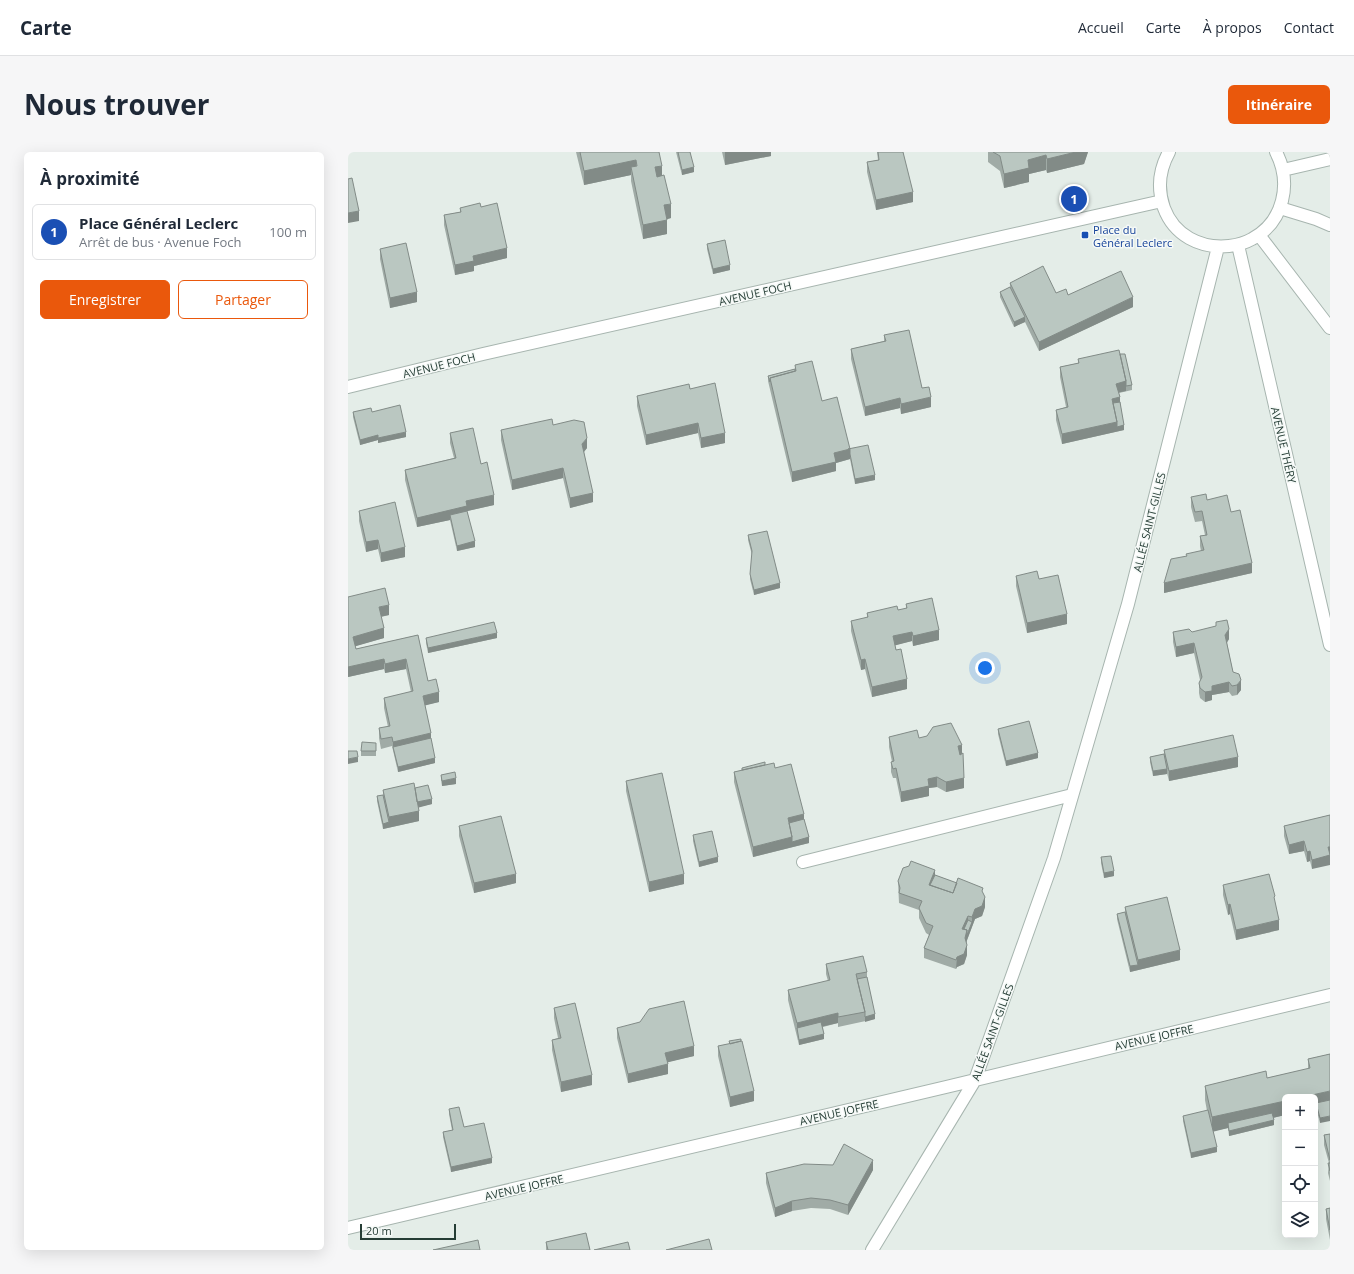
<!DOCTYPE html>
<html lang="fr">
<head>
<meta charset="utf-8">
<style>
	:root { --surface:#fff; --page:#f6f6f7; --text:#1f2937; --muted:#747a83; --line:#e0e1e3; --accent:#ea580c }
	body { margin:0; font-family:"Open Sans",sans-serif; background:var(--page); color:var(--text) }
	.controls { position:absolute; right:12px; bottom:12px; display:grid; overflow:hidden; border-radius:6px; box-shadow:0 4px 16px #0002 }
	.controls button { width:36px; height:36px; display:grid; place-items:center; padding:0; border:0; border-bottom:1px solid var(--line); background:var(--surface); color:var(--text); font:20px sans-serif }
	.scale { position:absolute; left:12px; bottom:10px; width:96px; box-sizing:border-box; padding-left:4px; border:2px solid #253d35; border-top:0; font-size:11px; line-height:14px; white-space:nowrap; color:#253d35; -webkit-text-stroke:3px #f5f9f7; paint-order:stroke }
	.you { position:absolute; left:637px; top:516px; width:14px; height:14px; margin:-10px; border:3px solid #fff; border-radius:50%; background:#1a73e8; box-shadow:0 0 0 6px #1a73e833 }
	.badge { display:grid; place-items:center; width:26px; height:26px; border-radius:50%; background:var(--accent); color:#fff; font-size:13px; font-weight:700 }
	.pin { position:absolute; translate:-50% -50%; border:2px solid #fff; box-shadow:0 1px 4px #0006 }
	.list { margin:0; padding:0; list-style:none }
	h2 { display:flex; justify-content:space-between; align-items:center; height:52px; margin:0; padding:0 16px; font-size:17px }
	h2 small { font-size:13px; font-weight:400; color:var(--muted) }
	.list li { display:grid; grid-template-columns:26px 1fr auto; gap:12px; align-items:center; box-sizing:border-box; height:56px; margin:0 8px 8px; padding:0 8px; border:1px solid var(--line); border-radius:6px }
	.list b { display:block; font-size:15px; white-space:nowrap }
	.list p { margin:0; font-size:13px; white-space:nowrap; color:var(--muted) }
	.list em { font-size:13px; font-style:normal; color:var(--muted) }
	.actions { display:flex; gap:8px; padding:12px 16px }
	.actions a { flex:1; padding:9px 0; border:1px solid var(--accent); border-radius:6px; text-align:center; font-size:14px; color:var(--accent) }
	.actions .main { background:var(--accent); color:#fff }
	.icon { flex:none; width:22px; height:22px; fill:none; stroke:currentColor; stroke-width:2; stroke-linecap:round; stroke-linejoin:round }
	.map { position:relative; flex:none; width:982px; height:1098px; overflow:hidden; border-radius:6px }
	header { display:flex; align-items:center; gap:24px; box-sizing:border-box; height:56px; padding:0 20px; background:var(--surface); border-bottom:1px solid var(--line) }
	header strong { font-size:19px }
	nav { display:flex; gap:22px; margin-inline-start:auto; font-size:14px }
	.intro { display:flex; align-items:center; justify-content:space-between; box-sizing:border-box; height:96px; padding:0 24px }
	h1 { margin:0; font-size:28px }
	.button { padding:10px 18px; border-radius:6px; background:var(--accent); color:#fff; font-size:14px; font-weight:700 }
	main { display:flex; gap:24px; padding:0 24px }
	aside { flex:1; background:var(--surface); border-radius:6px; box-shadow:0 4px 16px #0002 }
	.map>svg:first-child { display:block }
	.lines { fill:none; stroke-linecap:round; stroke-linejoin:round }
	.service-casing { stroke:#a7b5af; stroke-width:14 }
	.minor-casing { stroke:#a7b5af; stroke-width:14 }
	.service { stroke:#fff; stroke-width:12 }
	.minor { stroke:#fff; stroke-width:12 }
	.wall { fill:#a0aba6 }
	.shaded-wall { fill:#828b87 }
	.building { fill:#bac7c1; stroke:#828b87 }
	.transit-dot { fill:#1a4fb4; stroke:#f5f9f7; stroke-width:1.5 }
	.labels { text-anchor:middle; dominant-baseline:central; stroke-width:3; stroke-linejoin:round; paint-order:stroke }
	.transit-label { font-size:11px; fill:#164399; stroke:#f5f9f7; text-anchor:start }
	.street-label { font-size:11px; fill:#253d35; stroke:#f5f9f7 }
</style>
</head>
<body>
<header>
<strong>Carte</strong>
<nav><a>Accueil</a><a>Carte</a><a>À propos</a><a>Contact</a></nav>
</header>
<div class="intro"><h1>Nous trouver</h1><a class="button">Itinéraire</a></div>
<main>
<aside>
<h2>À proximité<small></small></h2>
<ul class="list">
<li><span class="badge" style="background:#1a4fb4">1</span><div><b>Place Général Leclerc</b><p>Arrêt de bus · Avenue Foch</p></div><em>100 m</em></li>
</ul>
<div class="actions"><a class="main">Enregistrer</a><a>Partager</a></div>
</aside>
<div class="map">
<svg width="982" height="1098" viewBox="0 0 982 1098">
	<rect width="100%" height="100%" fill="#e4ede8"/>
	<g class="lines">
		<g class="service-casing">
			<path id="service" d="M932 56 968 67 982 73"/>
		</g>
		<g class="minor-casing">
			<path id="minor" d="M821 0C811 18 809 36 816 56 826 83 852 97 881 94 889 93 897 91 904 87 936 70 944 31 928 0
				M935 18 982 7
				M911 83 982 176
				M890 93 982 493
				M0 235 135 202 814 49
				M455 710 724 643
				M0 1076 598 935 982 843
				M524 1098 627 928 706 706 780 452 870 95"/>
		</g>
		<use href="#service" class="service"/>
		<use href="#minor" class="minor"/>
	</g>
	<path class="wall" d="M228 0H311L314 24 323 66 319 67V82L295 87 283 29V23L236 33Z
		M328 0H342L346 20 334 23Z
		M374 0H423V4L377 13Z
		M529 0H555L565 50 528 58 519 20V10L530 8Z
		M640 0H740L736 12 699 21 698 18 681 22V30L656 36 652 19 640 10Z
		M133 55 159 106 126 114V119L107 123 96 73V63L112 60V56Z
		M359 92 382 118 365 122 359 97Z
		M32 97 69 150 42 156 32 107Z
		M662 131 708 141 785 155 691 199 677 170 666 175 652 145V140L662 135Z
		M536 183 574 236 583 255 553 262 552 256 517 264 503 207V197L536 189Z
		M772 202 784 233V238L771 241 776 278 714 292 708 268V258L718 255 712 225V215L730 211V207Z
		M447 213 474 249 501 297 527 328 507 332 502 307 488 311V319L444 330 420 229V224L447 217Z
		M342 237 377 291 353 296 350 281 298 293 289 254V244Z
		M5 260H24L58 285 30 291V288L12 293 5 265Z
		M153 278 239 296 236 300 245 350 222 356 215 326 164 338 153 288Z
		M102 281 133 312 146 353 119 359 127 395 109 399 102 368 69 375 57 328V318L106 306 102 291Z
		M843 345 859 348 883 360 904 421 816 441 838 404 853 399 852 394V384L857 383 854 369 847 370 843 355Z
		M11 359 57 405 33 410 30 397 18 400 11 369Z
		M400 383 432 436 406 443 402 427 404 403 400 388Z
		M668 424 691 427 719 472 679 481 668 434Z
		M0 445 41 463 33 465 36 486 7 494 8 497 70 483 80 529 91 550 77 553 87 611 50 620 44 594 33 597 31 586V576L40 575 36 556V546L63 540 58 517 37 521 36 517 0 525Z
		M558 452 591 488 565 494 564 489 547 493 559 537 524 545 517 517 513 518 503 479V469L519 466V461L550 458 558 457Z
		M825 480H844L881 487 879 491 885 520 893 538 889 543 884 544 881 540 864 543V548L857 550 852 546 851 541V531L852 528 846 501 828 505 825 490Z
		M78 486H149L80 501 78 491Z
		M650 577 690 606 658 614 650 582Z
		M541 585 571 586 614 602 616 636 598 640 589 635 581 636V644L553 650 548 626H545L543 620V610H544L541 595Z
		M28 591V604H13V599Z
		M816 598 890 615 821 629 819 621V622L805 624 802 610V605L816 602Z
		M417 613 427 616 456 667 461 691 405 705 386 630V620L394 618V616Z
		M93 623 108 632 94 634 93 628Z
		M278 629 336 732 301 740 278 639Z
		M67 636 84 652 70 655 71 669 35 677 29 649V644L35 643V638Z
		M982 663 964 717 962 709 959 710 956 699 941 702 936 684V674Z
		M111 674 168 731 126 741 111 684Z
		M345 683 370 710 351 715 345 689Z
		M753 705 766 724 756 726 753 711Z
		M587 723 635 741 637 755 634 764 627 767 618 791 619 803 616 812 609 815 608 817 576 806V796L581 783 578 781 571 766V758L551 751 550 729Z
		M875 733 927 752 931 778 888 788 882 762 880 763 875 743Z
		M777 755 832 808 782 820 769 767V762L777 760Z
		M478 812 519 820V825L527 867 490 875V871L475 875 476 887 451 893 440 848V838L480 829 478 822Z
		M206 856 244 933 213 940 204 898V888L210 886 206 866Z
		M269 876 346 904 319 910 320 922 280 931 269 886Z
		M381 889 406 949 382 955 370 904V894L381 892Z
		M982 902 972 971 968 956 937 945V963L925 966 926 973 881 984 880 976 865 979 869 1000 843 1006 835 969V964L859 959 857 948V934L919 926 960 917V907Z
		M101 957 116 975 144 1011 103 1020 95 985V980L104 978 101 962Z
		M982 982V1029L980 1021 981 1011 976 993V983Z
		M525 1018 500 1063 482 1057 463 1056 444 1059 427 1065 418 1031V1021Z
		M982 1056V1088L978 1067V1057Z
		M198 1090 242 1098H198Z"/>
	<path class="shaded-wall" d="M377 0H423V4L377 13Z
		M728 0H740L736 12 699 21V7Z
		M698 3V18L681 22V30L656 36V22L680 8Z
		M288 8V22L283 15V23L236 33V19Z
		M314 14V28L307 30V15Z
		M346 15V20L334 23V18Z
		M565 40V50L528 58V48Z
		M323 52V66L316 68V53Z
		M11 59V69L0 71V61Z
		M319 68V82L295 87V73Z
		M159 96V106L126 114V119L107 123V113L125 104Z
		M382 113V118L365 122V117Z
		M69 140V150L42 156V146Z
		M785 145V155L691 199V190Z
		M677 165V170L666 175V170Z
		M778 229V239L768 241V232Z
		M583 245V255L553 262V252Z
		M772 245V255L764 252V247Z
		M552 246V256L517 264V255Z
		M769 270 776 273V278L714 292V282Z
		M350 271V281L298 293V283Z
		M58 280V285L30 291V286Z
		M377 281V291L353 296V286Z
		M30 283V288L12 293V288Z
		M239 286V296L234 302V292Z
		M502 297V307L488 311V319L444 330V320L486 301Z
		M215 316V326L164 338V328Z
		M527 323V328L507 332V327Z
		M245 341V350L222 356V346Z
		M146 343V353L102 363V368L69 375V366L118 349Z
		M30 388V397L18 400V390Z
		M127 389V395L109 399V394Z
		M57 395V405L33 410V401Z
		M904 411V421L816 441V431Z
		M432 431V436L406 443V438Z
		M41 453V463L31 465V455Z
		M719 462V472L679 481V471Z
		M36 476V486L5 495V485Z
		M881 477V487L877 493V483Z
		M591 478V488L565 494V484Z
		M564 480V489L545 494V484Z
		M149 481V486L80 501V496Z
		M846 491V501L828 505V495Z
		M36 507V517L0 525V515Z
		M58 507V517L37 521V512Z
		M517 507V517L513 518V508Z
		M559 527V537L524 545V535Z
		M893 528V538L889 543V533Z
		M881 530V540L864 543V548L857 550V540L864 534Z
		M91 540V550L75 554V544Z
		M83 581V591L45 595V590Z
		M614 593V603L610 604V594Z
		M690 601V606L658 614V609Z
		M10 605V610L0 612V607Z
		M890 605V615L821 629V619Z
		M87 606V611L50 620V615Z
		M819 617V622L805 624V619Z
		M589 625V635L581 636V644L553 650V640L580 627Z
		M108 626V632L94 634V629Z
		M616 626V636L598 640V630Z
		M84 647V652L69 656V650Z
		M71 659V669L35 677V672L41 670V665Z
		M456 662V672L440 671V666Z
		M444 685H461V691L405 705V695Z
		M956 689V699L941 702V693Z
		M982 692V713L964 717V708L980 695Z
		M962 699V709L959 710V700Z
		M370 705V710L351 715V710Z
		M587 718V728L581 738V733Z
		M766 719V724L756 726V721Z
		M168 722V731L126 741V731Z
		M336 722V732L301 740V730Z
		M637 745V755L634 764 627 767 619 788V783L624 770V765L627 757Z
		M882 752V762L880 763V753Z
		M620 764V773L616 782 614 777Z
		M931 768V778L888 788V778Z
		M619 778V788L617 796V786Z
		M619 793V803L616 812 609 815 608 817 609 805Z
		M832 798V808L782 820V814L790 813V808Z
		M490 861V871L450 880 449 876V871Z
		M527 862V867L517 870V865Z
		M476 882V887L451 893V888Z
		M346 894V904L317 911V901Z
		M320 912V922L280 931V922Z
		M244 923V933L213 940V930Z
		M406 939V949L382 955V945Z
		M982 939V953L968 951V956H967V945H955Z
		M937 949V963L881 976 880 971V976L864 980V965Z
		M982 964V969L972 971V966Z
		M926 968V973L881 984V979Z
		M869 995V1000L843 1006V1001Z
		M144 1006V1011L103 1020V1015Z
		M525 1008V1018L500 1063V1053Z
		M444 1049V1059L427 1065V1056Z"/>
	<path class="building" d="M232 0H311L314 14 307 15 309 25 316 23 323 52 316 53 319 68 295 73 283 15 289 14 288 8 236 19Z
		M330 0H342L346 15 334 18Z
		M530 0H555L565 40 528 48 519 10 531 8Z
		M645 0H728L699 7 698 3 680 8 681 16 656 22 652 4Z
		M4 26 11 59 0 61V27Z
		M132 51 133 55 149 51 159 96 125 104 126 109 107 113 96 63 113 60 112 56Z
		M377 88 382 113 365 117 359 92Z
		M58 91 69 140 42 146 32 97Z
		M695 114 708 141 718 137 720 143 773 119 785 145 691 190 662 131Z
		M662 135 677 165 666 170 652 140Z
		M561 178 574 236 581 235 583 245 553 252 552 246 517 255 503 197 538 189 536 183Z
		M771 198 778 229 768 232 772 245 764 247 769 270 714 282 708 258 720 255 712 215 731 211 730 207Z
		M772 202H777L784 233 778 234V229Z
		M464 209 474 249 489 245 502 297 486 301 488 310 444 320 422 226 448 219 447 213Z
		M447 217V219L422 226V230L420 224Z
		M367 231 377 281 353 286 350 271 298 283 289 244 341 232 342 237Z
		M772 250 776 273 769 275V270L765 251Z
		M52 253 58 280 30 286V283L12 288 5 260 23 256 24 260Z
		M204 267 205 273 226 268 236 270 239 286 234 292 245 341 222 346 215 316 164 328 153 278Z
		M125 276 133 312 139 310 146 343 118 349 119 354 69 366 57 318 108 306 102 281Z
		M520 293 527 323 507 327 502 302V297H500Z
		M858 342 859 348 879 343 883 360 892 358 904 411 816 431 823 407 839 404 838 402 856 398 852 384 859 383 854 359 847 360 843 345Z
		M47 350 57 395 33 401 30 388 18 390 11 359Z
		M119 359 127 389 109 394 102 363Z
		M419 379 432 431 406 438 402 422 404 399 400 383Z
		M689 419 691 427 710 423 719 462 679 471 668 424Z
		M37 436 41 453 31 455 36 476 5 485 8 497 70 483 80 529 88 527 91 540 75 544 83 581 45 590 44 585 33 587 31 576 42 574 36 546 65 539 58 507 37 512 36 507 0 515V445Z
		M584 446 591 478 565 484 564 480 545 484 548 498 553 497 559 527 524 535 517 507 513 508 503 469 520 465 519 461 549 454 550 458 559 456 558 452Z
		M879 468 881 477 877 483 885 520 891 522 893 528 889 533 884 534 881 530 864 534V539L857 540 852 536 851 531 854 525 846 491 828 495 825 480 841 477 844 480 868 474V470Z
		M146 470 149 481 80 496 78 486Z
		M681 569 690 601 658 609 650 577Z
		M603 571 614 593 610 594 612 603 615 601 616 626 598 630 589 625 580 627 581 634 553 640 548 616 545 617 543 610 546 609 541 585 569 578 571 586 579 584 585 575Z
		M885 583 890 605 821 619 816 598Z
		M83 586 87 606 50 615 45 595Z
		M14 590 28 591V599H13Z
		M0 599H9L10 605 0 607Z
		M816 602 819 617 805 619 802 605Z
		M417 610V613L394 618V616Z
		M426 611 427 616 443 612 456 662 440 666 444 685 405 695 386 620Z
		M107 620 108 626 94 629 93 623Z
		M314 621 336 722 301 730 278 629Z
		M66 631 71 659 41 665 35 638Z
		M80 633 84 647 69 650 67 636Z
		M35 643 41 670 35 672 29 644Z
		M982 663V695H980L982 703 964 708 962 699 959 700 956 689 941 693 936 674Z
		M153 664 168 722 126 731 111 674Z
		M456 667 461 685 444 690V685L441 671Z
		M364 679 370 705 351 710 345 683Z
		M763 704 766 719 756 721 753 705Z
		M563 709 587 718 581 733 605 741 610 726 635 736 634 739 637 745 634 754 627 757 624 765 620 764 614 777 619 778 617 786 619 793 616 802 609 805 608 808 576 796 585 774 578 771 571 756 574 749 551 741 552 736 550 729 555 716 561 714Z
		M921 722 927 744 926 745 931 768 888 778 882 752 880 753 875 733Z
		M587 723 609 731 605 741 582 733Z
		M819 745 832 798 790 808 777 755Z
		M777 760 790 813 782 814 769 762Z
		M620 768 624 770 619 783V778L616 777Z
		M515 804 519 820 508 822 517 860 490 865V861L449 871 440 838 482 828 478 812Z
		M519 825 527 862 517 865V860L509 827Z
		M336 849 346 894 317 901 320 912 280 922 269 876 292 870 301 857Z
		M227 851 244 923 213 930 204 888 213 886 206 856Z
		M473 870 476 882 451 888 449 876Z
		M393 887V889L382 892 381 889Z
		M394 889 406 939 382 945 370 894Z
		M982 902V939L955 945H937V949L864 965 857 934 918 919 919 926 962 916 960 907Z
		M982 948V964L972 966 968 951Z
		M111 955 116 975 136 971 144 1006 103 1015 95 980 105 978 101 957Z
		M860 958 869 995 843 1001 835 964Z
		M924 961 926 968 881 979 880 971Z
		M982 982V1008L976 983Z
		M496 992 525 1008 500 1053 482 1048 463 1046 444 1049 427 1056 418 1021 456 1012 485 1013Z
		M980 1011H982V1019Z
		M982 1056V1078L978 1057Z
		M238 1081 242 1098H200L198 1090Z
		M361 1087 364 1098H318Z
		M130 1088 132 1098H85Z
		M280 1090 282 1098H246Z"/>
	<rect class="transit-dot" x="733" y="79" width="8" height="8" rx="2"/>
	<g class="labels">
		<g class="transit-label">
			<text x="745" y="77">Place du<tspan x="745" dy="13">Général Leclerc</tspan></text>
		</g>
		<g class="street-label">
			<text transform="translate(407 141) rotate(-13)">AVENUE FOCH</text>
			<text transform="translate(91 213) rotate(-14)">AVENUE FOCH</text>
			<text transform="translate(936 293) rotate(77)">AVENUE THÉRY</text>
			<text transform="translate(801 370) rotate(-76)">ALLÉE SAINT-GILLES</text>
			<text transform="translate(644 880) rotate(-70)">ALLÉE SAINT-GILLES</text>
			<text transform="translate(806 885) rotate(-13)">AVENUE JOFFRE</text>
			<text transform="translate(491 960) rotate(-13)">AVENUE JOFFRE</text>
			<text transform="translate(176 1035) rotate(-13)">AVENUE JOFFRE</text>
		</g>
	</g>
</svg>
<div class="controls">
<button>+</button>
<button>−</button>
<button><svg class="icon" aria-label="locate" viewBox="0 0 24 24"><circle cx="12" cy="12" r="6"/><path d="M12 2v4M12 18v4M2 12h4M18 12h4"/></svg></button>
<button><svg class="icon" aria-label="layers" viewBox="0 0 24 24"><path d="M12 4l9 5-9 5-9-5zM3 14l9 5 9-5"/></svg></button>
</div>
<div class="scale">20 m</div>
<div class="you"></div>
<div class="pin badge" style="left:726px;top:47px;background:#1a4fb4">1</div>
</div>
</main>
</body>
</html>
